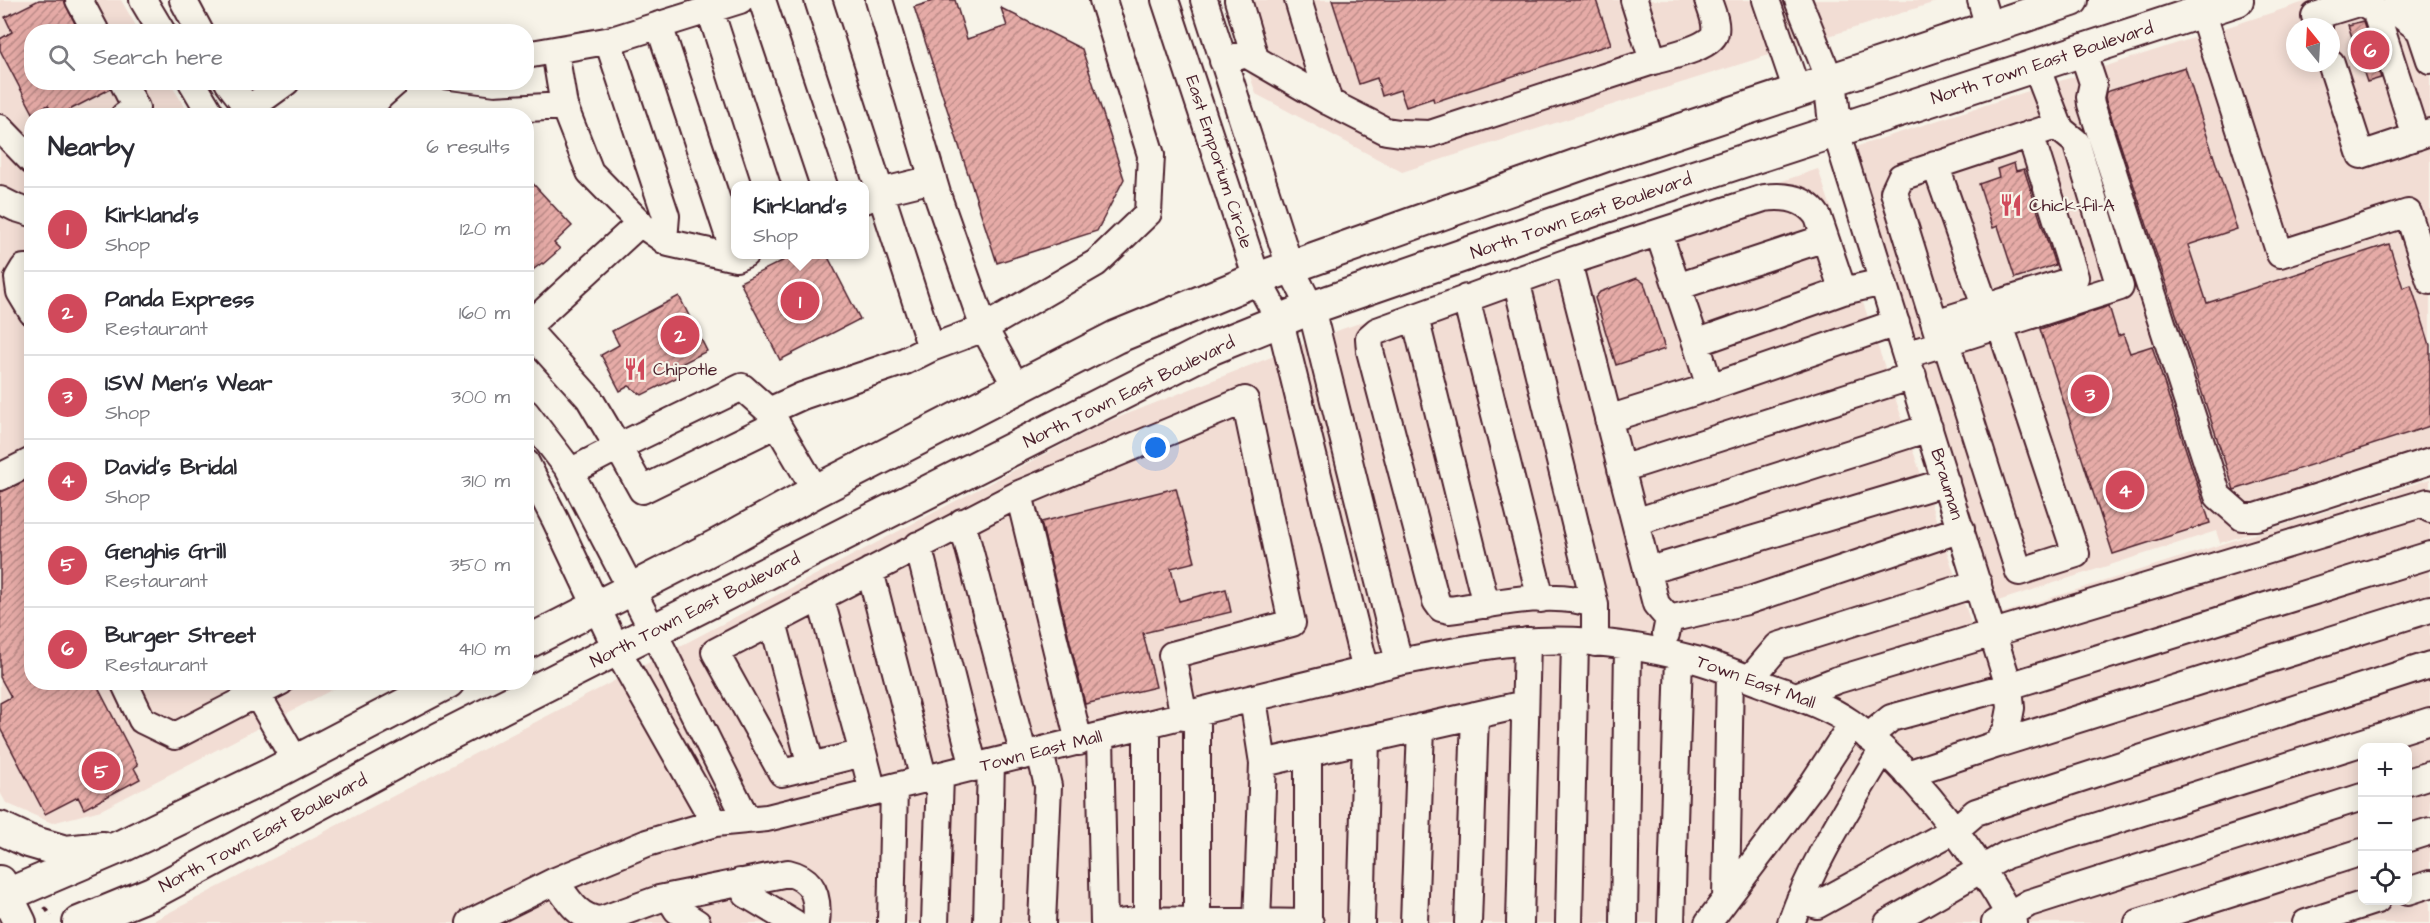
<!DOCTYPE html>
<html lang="en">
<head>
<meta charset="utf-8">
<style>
	:root { --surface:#fff; --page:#f2f2f3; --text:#2b2b33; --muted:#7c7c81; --line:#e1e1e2; --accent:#d1495b }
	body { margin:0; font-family:"Architects Daughter",sans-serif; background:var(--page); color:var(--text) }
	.controls { position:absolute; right:18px; bottom:18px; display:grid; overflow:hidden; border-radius:12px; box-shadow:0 3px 15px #0003 }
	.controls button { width:54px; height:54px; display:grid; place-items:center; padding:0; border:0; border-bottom:2px solid var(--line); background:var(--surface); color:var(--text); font:30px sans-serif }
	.compass { position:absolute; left:2286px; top:18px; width:54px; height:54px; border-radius:50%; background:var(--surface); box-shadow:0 3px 15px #0003; rotate:342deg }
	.you { position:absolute; left:1156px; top:448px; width:21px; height:21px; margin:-15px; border:4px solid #fff; border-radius:50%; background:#1a73e8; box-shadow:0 0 0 9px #1a73e833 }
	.badge { display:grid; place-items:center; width:39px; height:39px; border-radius:50%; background:var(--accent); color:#fff; font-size:20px; font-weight:700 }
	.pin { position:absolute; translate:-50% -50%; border:3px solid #fff; box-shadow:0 2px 6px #0006 }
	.popup { position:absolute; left:731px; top:181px; width:138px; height:78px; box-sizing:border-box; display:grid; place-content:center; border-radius:12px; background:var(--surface); filter:drop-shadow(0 2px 4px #0005); font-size:20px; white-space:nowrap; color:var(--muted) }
	.popup b { font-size:22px; color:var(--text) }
	.popup::after { content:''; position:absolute; left:50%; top:100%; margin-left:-12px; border:12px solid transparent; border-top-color:var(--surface) }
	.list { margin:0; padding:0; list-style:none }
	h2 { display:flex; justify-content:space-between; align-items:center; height:78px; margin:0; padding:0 24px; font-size:26px }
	h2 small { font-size:20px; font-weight:400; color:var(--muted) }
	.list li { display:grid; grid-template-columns:39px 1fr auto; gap:18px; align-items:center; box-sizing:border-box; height:84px; padding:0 24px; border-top:2px solid var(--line) }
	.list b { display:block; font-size:22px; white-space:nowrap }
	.list p { margin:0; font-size:20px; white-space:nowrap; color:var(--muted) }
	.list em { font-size:20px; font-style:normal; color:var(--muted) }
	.icon { flex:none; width:33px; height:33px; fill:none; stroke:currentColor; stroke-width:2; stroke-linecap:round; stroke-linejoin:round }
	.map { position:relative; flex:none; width:2430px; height:923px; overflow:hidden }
	.search { position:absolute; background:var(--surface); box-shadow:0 3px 15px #0003; left:24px; top:24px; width:510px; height:66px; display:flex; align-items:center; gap:15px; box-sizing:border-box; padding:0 21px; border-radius:24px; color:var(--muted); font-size:22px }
	.panel { position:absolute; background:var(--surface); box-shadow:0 3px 15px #0003; left:24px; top:108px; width:510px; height:582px; border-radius:24px }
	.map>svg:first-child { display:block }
	.built { fill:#f2ddd4; fill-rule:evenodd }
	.building { fill:url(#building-hatch); stroke:#4a1f2b; stroke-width:1.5 }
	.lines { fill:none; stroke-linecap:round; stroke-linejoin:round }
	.minor-casing { stroke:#4a1f2b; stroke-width:30 }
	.major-casing { stroke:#4a1f2b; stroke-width:36 }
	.path { stroke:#4a1f2b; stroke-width:4; stroke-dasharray:6 4.5; stroke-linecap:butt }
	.minor { stroke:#f7f3e8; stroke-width:26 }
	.major { stroke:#f7f3e8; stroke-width:32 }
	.labels { text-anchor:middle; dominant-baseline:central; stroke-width:4.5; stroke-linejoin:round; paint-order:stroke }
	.street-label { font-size:18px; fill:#4a1f2b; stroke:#f7f3e8 }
	.poi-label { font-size:18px; fill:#4a1f2b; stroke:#f7f3e8; text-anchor:start }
</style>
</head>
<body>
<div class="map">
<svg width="2430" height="923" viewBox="0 0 2430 923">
	<defs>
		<pattern id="building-hatch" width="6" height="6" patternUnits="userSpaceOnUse" patternTransform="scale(1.5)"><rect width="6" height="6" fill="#e6aba7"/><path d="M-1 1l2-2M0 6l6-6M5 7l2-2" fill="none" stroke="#bc8b88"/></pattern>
	</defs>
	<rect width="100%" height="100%" fill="#f7f3e8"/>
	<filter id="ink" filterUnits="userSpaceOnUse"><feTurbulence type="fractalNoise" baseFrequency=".0167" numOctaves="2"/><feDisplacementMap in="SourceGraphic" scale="12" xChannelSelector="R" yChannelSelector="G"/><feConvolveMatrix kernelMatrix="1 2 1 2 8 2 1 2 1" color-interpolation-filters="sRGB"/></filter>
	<g filter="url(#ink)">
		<path class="built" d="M0 0H121L139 31 32 32V82L170 83 190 115 32 116V682L345 683 101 810 52 823 6 803 0 792Z
			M1225 0H1942L1402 172 1256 94Z
			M2311 0H2430V475L2220 543 2216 531 1998 601 1852 148ZM2295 27H2331V63H2295Z
			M1818 169 1971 623 2430 479V923H149L574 702 1102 424 1342 329ZM2362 748H2408V900H2362Z"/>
		<path class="building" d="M39 0H64L79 32H32V82H108L110 89 58 116H53L48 105 33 113 0 50V39L12 32 5 17Z
			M936 0H955L967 39 1007 26 1001 8 1082 49 1124 179 1097 231 997 263 914 7Z
			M1332 0H1596L1611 44 1434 102 1433 98 1406 107 1400 90 1382 96 1377 78 1359 84Z
			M2363 21 2381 78 2367 82 2348 25Z
			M2185 67 2237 229 2188 245 2207 303 2389 244 2403 288 2411 285 2430 345V426L2234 490 2105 98 2106 92Z
			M2014 163 2016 171 2024 169 2055 265 2015 278 1998 226 1993 228 1979 184 1999 177 1997 169Z
			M526 176 572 226 554 243 560 249 543 264 542 263 526 275Z
			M794 255H827L860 319 780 360 740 282Z
			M1637 278 1644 283 1665 349 1616 365 1595 298 1600 292Z
			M679 296 707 351 673 368 678 377 642 395 629 386 620 391 601 355 619 345 612 331Z
			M2109 306 2118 336 2123 334 2130 353 2152 346 2210 523 2113 554 2040 329Z
			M32 478V682H95L138 765 134 768 140 779 84 809 78 797 45 814 0 728V703L11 697 0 677V492Z
			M1176 488 1195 562 1171 568 1179 601 1226 589 1231 612 1143 633 1156 687 1085 704 1041 522Z"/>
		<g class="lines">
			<g class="minor-casing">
				<path id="minor" d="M79 0 96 32
					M143 0 162 32
					M183 0 200 32
					M762 0 824 186
					M818 0 931 348
					M879 0 939 200 984 328 1017 388
					M1165 0 1257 279 1280 321 1366 671
					M1204 0 1290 267 1311 308 1399 662
					M1238 0 1255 58
					M1298 0 1329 102
					M1766 0 1797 91
					M1798 0 1830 80
					M1981 0 1989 27
					M2397 0 2402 16 2420 30 2430 60
					M710 10 767 186
					M2202 11 2280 254 2408 213 2430 281
					M659 25 736 258
					M2319 27 2315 16 2361 2 2375 10 2416 137
					M2420 30 2426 9 2423 0
					M608 41 666 216 664 240
					M2082 50 2093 83 2090 97 2091 104 2218 496 2242 517H2256L2430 461
					M526 55 612 40 740 0
					M1223 61 1246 54 1329 102 1386 131 1400 133 1430 134 1653 61 1634 0
					M1653 61C1667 57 1714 47 1715 32 1717 22 1711 10 1708 0
					M2331 63 2361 155 2430 132
					M123 82 136 108 124 116
					M192 82 212 116
					M228 82 254 116
					M418 100 494 110 564 106 555 51
					M239 116 286 82
					M400 116 418 100 421 82
					M0 128 32 161
					M1836 132 2009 686 2011 708 2007 729 1998 744 1907 774
					M1935 164 1985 306
					M0 200 16 208 32 213
					M865 200 880 192 933 179
					M650 230 669 243 736 258 745 254
					M1659 234 1696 343 1843 291
					M1568 262 1764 198C1785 195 1806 198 1818 217L1843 291 1883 282
					M32 268H24L18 278 20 292 32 312
					M1516 280 1595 605
					M1677 287 1825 238
					M1466 298 1541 599
					M1415 317 1486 605
					M1935 323 2070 281 2075 277 2030 134
					M526 328 640 223 590 172 564 106
					M526 328 589 398 618 447 570 472
					M1696 343 1710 387 1896 323
					M1946 343 2019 572 2076 554 2000 325
					M1941 344 1894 192 1901 177 2059 125
					M1906 355 2120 287 2076 142 2060 129 2035 64
					M769 411 802 396 905 361 931 348 984 328 1096 263 1148 213 1151 155 1103 0
					M526 413 568 468 653 631 747 820
					M1608 419 1710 387
					M777 424 642 490 618 447 742 387 769 411 816 491
					M526 463 555 519 617 650 715 823
					M1621 469 1913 376
					M0 477 32 461
					M962 522 1024 756
					M1635 522 1929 428
					M918 545 974 768
					M870 571 924 780
					M1647 571 1946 482
					M820 597 863 753
					M773 622 811 766
					M1666 634 1669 619 1747 601 1961 529
					M1595 643V605C1555 589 1492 604 1450 610L1441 608 1436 601 1370 351 1369 338 1377 331 1568 262 1656 604 1669 619
					M1750 679 1778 646 1978 583
					M124 682 142 720 175 736 280 682
					M257 694 296 762
					M1796 696 1837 680 2428 502 2430 509
					M1253 699 1263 763 1257 922
					M1197 713V921
					M1147 726V920
					M1100 737 1104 923
					M1868 737 1891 718 2009 686 2430 555
					M1079 742 1019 494 1245 400 1292 623 1172 655 1184 717
					M1998 744 2430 609
					M1040 752 1048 786 1042 923
					M1263 763 1525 704
					M2408 782 2430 775
					M873 792 863 753 782 773 715 652 1019 494
					M2408 838 2430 831
					M555 881C567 898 578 919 601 920L659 899 788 873C814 879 819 898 816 923
					M740 882 746 894 794 923
					M2408 891 2430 884
					M669 897 677 910 697 923
					M1726 899 1730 672
					M1800 899 1817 905 1956 829 1976 812 2430 665
					M470 923 555 881 647 843 715 823 767 818 1399 662C1439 655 1479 645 1520 642 1578 637 1640 645 1696 660 1718 666 1739 675 1760 683 1791 695 1824 704 1851 723 1920 774 1973 850 2014 923
					M891 923 894 787
					M935 923 940 776
					M987 923 991 763
					M1119 923 1140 920 1310 923
					M1308 923V753
					M1361 923 1366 739
					M1414 923 1421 727
					M1468 923 1475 715
					M1520 923 1527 641
					M1569 923 1575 641
					M1624 923 1628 647
					M1671 923 1679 656
					M1708 923 1812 785 1852 724
					M1791 923C1812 863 1849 806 1882 751
					M1888 923 2006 855 2430 721
					M1995 923 2029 903 2362 797
					M2138 923 2362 852
					M2306 923 2377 900"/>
			</g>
			<g class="major-casing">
				<path id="major" d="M1830 80 1836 132
					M526 643 716 546 816 491 1116 337 1257 279 1606 155 2072 0
					M0 828 28 841 66 852 103 848
					M0 882 20 923
					M0 898 124 845 272 774 448 682
					M79 923 152 893 439 739 1212 348 1311 308 1620 201 2237 0"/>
			</g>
			<path class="path" d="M45 907 51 916"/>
			<use href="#minor" class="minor"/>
			<use href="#major" class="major"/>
		</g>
	</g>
	<defs>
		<g id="restaurant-bare" transform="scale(1.8)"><path d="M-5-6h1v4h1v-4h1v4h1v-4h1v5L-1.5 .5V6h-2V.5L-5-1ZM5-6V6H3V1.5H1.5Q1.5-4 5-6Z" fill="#d1495b" stroke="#f7f3e8" stroke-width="2.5" paint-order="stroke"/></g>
	</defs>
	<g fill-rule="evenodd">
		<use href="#restaurant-bare" x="2011" y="205"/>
		<use href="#restaurant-bare" x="635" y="369"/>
	</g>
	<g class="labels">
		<g class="street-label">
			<text transform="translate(2042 63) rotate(-18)">North Town East Boulevard</text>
			<text transform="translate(1219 162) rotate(72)">East Emporium Circle</text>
			<text transform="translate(1581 216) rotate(-19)">North Town East Boulevard</text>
			<text transform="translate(1129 392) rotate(-26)">North Town East Boulevard</text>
			<text transform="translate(1947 484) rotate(73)">Brauman</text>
			<text transform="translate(695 610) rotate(-27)">North Town East Boulevard</text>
			<text transform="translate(1756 682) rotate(20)">Town East Mall</text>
			<text transform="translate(1041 751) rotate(-14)">Town East Mall</text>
			<text transform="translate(263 833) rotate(-28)">North Town East Boulevard</text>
		</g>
		<g class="poi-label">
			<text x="2029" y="205">Chick-fil-A</text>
			<text x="653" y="369">Chipotle</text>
		</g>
	</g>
</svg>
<div class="controls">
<button>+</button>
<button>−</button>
<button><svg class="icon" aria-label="locate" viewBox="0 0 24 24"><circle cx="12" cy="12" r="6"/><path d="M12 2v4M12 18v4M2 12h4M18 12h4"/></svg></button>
</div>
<svg class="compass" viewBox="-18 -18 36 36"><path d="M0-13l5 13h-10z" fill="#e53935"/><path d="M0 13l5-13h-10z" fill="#7c7c81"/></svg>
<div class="you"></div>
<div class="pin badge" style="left:800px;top:301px">1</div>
<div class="popup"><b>Kirkland's</b>Shop</div>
<div class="pin badge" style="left:680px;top:335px">2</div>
<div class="pin badge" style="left:2090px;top:394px">3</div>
<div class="pin badge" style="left:2125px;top:490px">4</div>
<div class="pin badge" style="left:101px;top:771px">5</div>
<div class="pin badge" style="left:2370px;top:50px">6</div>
<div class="search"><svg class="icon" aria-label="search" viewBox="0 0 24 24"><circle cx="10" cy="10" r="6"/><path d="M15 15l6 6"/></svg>Search here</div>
<section class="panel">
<h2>Nearby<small>6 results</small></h2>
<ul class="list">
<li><span class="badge">1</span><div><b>Kirkland's</b><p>Shop</p></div><em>120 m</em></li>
<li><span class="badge">2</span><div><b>Panda Express</b><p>Restaurant</p></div><em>160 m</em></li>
<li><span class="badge">3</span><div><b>ISW Men's Wear</b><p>Shop</p></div><em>300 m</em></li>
<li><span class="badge">4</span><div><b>David's Bridal</b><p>Shop</p></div><em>310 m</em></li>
<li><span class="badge">5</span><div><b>Genghis Grill</b><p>Restaurant</p></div><em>350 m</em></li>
<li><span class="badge">6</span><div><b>Burger Street</b><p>Restaurant</p></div><em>410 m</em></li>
</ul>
</section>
</div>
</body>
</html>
